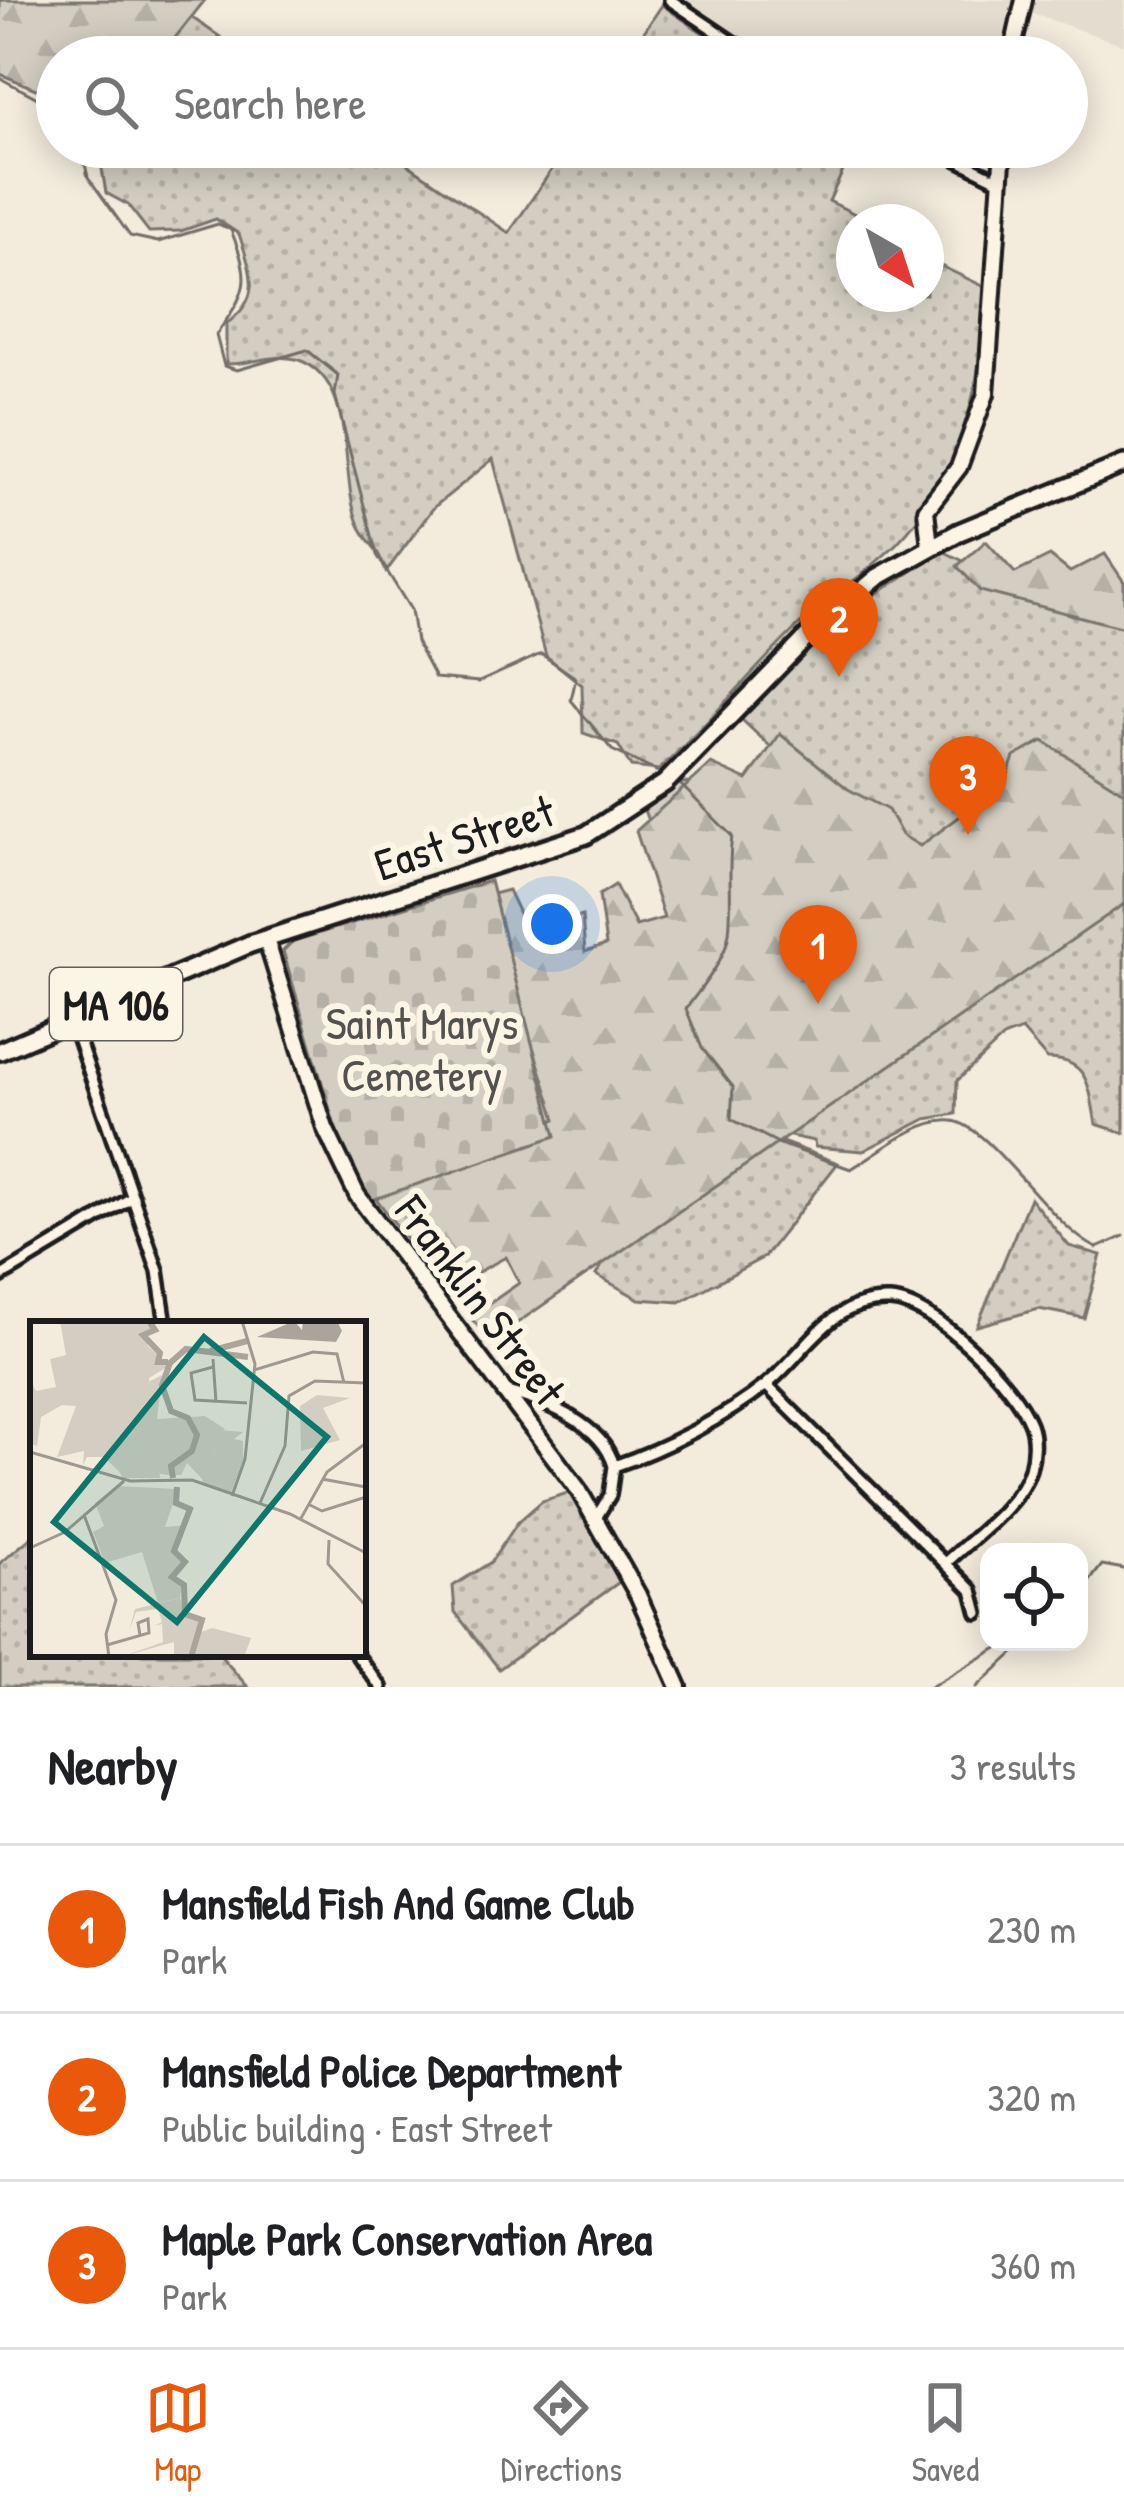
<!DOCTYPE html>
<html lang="en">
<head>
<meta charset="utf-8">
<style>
	:root { --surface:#fff; --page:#f6f6f6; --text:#202124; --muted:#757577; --line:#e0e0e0; --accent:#ea580c }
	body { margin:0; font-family:"Patrick Hand",sans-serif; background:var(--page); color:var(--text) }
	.controls { position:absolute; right:36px; bottom:36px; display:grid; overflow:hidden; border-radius:24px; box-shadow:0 6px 30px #0003 }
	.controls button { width:108px; height:108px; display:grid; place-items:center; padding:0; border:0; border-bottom:3px solid var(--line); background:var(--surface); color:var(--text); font:60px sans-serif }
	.compass { position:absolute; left:836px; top:204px; width:108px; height:108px; border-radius:50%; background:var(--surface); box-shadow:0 6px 30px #0003; rotate:141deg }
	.you { position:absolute; left:552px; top:924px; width:42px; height:42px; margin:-30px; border:9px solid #fff; border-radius:50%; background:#1a73e8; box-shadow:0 0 0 18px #1a73e833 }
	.badge { display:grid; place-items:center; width:78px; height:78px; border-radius:50%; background:var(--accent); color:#fff; font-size:39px; font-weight:700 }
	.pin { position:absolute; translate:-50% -99px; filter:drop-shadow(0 3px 6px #0008) }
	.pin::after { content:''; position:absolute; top:63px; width:42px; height:36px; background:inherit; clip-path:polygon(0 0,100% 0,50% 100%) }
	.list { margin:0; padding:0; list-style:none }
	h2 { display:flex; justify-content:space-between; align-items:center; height:156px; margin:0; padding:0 48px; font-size:51px }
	h2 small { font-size:39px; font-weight:400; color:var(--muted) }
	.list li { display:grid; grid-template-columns:78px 1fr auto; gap:36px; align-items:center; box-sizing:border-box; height:168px; padding:0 48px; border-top:3px solid var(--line) }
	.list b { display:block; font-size:45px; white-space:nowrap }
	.list p { margin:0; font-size:39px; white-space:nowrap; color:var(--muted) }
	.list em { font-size:39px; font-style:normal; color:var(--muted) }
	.icon { flex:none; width:66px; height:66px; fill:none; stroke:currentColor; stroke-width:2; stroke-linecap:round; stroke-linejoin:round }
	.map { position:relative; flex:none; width:1124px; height:1687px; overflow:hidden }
	.search { position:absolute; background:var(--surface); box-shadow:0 6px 30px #0003; left:36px; right:36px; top:36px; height:132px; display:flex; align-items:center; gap:30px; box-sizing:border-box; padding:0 42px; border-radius:66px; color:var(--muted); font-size:45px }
	.sheet { height:660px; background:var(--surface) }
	nav { display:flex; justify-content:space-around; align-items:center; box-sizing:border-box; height:168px; border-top:3px solid var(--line); background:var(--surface); font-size:33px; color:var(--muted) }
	nav a { display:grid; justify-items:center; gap:6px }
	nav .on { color:var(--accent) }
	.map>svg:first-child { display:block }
	.built { fill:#e3ddcf }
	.green { fill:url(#green-dots); stroke:#78756e; stroke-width:3 }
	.forest { fill:url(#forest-firs); stroke:#78756e; stroke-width:3 }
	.cemetery { fill:url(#cemetery-stones); stroke:#78756e; stroke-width:3 }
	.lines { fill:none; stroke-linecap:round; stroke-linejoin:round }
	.stream { stroke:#716e68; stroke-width:3 }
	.street-casing { stroke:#1c1c1c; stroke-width:18 }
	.secondary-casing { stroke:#1c1c1c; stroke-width:22 }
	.primary-casing { stroke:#1c1c1c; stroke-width:24 }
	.street { stroke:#fcf5e5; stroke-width:9 }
	.secondary { stroke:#fcf5e5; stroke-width:14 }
	.primary { stroke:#fcf5e5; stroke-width:15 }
	.labels { text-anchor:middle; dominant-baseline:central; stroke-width:12; stroke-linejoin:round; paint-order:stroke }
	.shield { fill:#fcf5e5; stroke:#5f5d58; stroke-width:3 }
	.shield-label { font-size:42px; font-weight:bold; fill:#1c1c1c }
	.street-label { font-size:45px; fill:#1c1c1c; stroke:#fcf5e5 }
	.park-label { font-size:45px; fill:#53514e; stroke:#fcf5e5 }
	.inset-river { fill:none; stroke:#aaa59b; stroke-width:6 }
	.inset-road { fill:none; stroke:#9d9990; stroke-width:3 }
	.view { fill:#0f766e; fill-opacity:0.15; stroke:#0f766e; stroke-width:6 }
	.inset-edge { fill:none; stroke:#1c1c1c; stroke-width:6 }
</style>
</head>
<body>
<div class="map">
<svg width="1124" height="1687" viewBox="0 0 1124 1687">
	<defs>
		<pattern id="green-dots" width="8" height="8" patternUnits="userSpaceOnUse" patternTransform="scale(3)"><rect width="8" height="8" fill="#d3cec1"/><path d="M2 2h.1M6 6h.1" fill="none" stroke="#b5b0a5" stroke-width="1.8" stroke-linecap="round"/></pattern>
		<pattern id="forest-firs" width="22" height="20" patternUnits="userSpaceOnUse" patternTransform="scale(3)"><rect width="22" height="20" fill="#d3cec1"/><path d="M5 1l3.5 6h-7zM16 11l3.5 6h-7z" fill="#b5b0a5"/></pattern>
		<pattern id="cemetery-stones" width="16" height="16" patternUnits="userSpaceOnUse" patternTransform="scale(3)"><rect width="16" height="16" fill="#d3cec1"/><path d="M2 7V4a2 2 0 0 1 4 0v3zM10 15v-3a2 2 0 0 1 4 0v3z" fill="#b5b0a5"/></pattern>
	</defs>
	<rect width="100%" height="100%" fill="#f3ecdd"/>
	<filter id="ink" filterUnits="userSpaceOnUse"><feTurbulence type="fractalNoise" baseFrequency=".00833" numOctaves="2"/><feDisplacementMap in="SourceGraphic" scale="24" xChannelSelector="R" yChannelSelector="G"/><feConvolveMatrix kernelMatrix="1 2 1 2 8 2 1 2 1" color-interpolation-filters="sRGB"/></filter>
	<g filter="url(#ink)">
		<path class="built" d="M680 0H1014L1002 57H766Z
			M1034 0H1124V45L1030 13Z"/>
		<path class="green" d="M662 5 738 57H627Z
			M191 17 248 56 250 57H160Z
			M91 147H382L509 233 567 147H854L829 201 871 222H854V294H926V259L987 288C982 381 964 473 898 542 866 575 826 599 793 631 747 676 707 726 659 770L631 767 618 745 583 733 582 685 546 656 493 459 434 507 386 572C378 546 368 544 359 525 338 479 359 381 299 360 277 352 249 365 226 364V324C263 298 252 274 239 234L216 219 181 231 149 232 128 205 106 193 101 163Z
			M943 551 1020 589 1124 596V1133L1096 1124C1089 1087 1089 1059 1047 1059L1022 1030 1005 1036 957 1081 956 1114 926 1119 863 1151 815 1147 814 1141 737 1125 838 1163 764 1257 680 1302 639 1299 596 1275 628 1224 673 889 644 810 679 782 829 802 740 718 842 616Z
			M1030 1198 1069 1246 1101 1255 1084 1318 1039 1309 977 1326Z
			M571 1492 622 1580 499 1669 455 1612 453 1586 491 1562 518 1522 542 1501Z
			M33 1536V1654H219L248 1687H0V1563Z"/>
		<path class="forest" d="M0 0H205L160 57H57V109L43 92 0 74Z
			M986 541 1015 573 1050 556 1070 572 1105 554 1124 582V628L980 591 957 566Z
			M780 734 848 789 888 810 902 835 920 846 1005 783 1014 757 1043 741 1124 792V904L491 1341 470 1317 519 1283 506 1257 445 1290 368 1188 556 1119 485 896 508 890 527 930 582 916 585 952 606 945 599 895 615 885 636 926 664 918 636 831 711 764 747 780Z"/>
		<path class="cemetery" d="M490 881 556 1136 369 1201 344 1157 283 951 293 941Z"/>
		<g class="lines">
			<path class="stream" d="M0 78 43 101 57 118
				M81 147 88 177 130 236 158 242 218 224 231 230C252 283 248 289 216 335L224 366 237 370 307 350 338 375 335 395 377 555 411 610 416 642 435 678 479 682 541 654 576 678 571 700 612 750 664 775
				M678 782 732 836C727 869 733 901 729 933 725 962 702 986 686 1009L702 1048 733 1087 731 1119 780 1144 851 1169C878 1153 919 1118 952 1121 990 1124 1051 1228 1097 1248L1124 1236
				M1079 1595 1102 1565 1124 1569
				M930 1687 1008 1642
				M977 1687 1026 1642"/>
			<g class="street-casing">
				<path id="street" d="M670 0 755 57
					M932 147 1000 181
					M73 1024 158 1271 166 1324
					M0 1277 133 1197
					M766 1385 972 1590 978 1613
					M508 1392C547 1403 602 1423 614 1466
					M596 1518 610 1495 614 1466C664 1449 725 1418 766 1385 806 1353 830 1298 890 1301 934 1303 1015 1384 1030 1424 1035 1437 1034 1455 1030 1469 1019 1506 973 1537 946 1563
					M356 1654 381 1687"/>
			</g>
			<g class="secondary-casing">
				<path id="secondary" d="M1011 57 1024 0
					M930 547 926 510 959 467 986 394 1003 147
					M266 939 325 1128 357 1195 578 1489 638 1595 679 1687"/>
			</g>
			<g class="primary-casing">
				<path id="primary" d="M0 1051 250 944 586 835 665 783 816 628 878 577 959 532 1124 464"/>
			</g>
			<use href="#street" class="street"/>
			<use href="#secondary" class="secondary"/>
			<use href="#primary" class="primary"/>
		</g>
	</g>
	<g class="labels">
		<rect class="shield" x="50" y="968" width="132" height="72" rx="9"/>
		<g class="shield-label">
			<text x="116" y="1004">MA 106</text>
		</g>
		<g class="street-label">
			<text transform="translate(464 837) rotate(-18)">East Street</text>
			<text transform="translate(481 1300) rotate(53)">Franklin Street</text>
		</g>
		<g class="park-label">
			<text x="422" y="1022">Saint Marys<tspan x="422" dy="52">Cemetery</tspan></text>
		</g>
	</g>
	<g transform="translate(30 1321)">
		<rect width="336" height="336" fill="#f3ecdd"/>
		<path d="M132 54 127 98 175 95 195 108 156 140H128L130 157H93L47 82 78 79 88 103 103 101V69ZM287 74 320 77 293 87 310 119 271 130 270 85ZM86 165 148 168 135 206 156 204 145 231 155 241 142 254 152 263 150 277 128 282 112 231 75 242 63 211 74 205 65 182Z" fill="#d3cec1"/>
		<path d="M30 0H118L125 8 112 11 118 25 139 45 119 57 120 70 103 69 104 102 213 111 204 118 213 120V138L186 129 174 160 157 142 151 154H137L127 152 122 127H99L92 108 75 122 93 154 74 136H57L53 144 54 130 27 136 46 85 32 84 11 96 7 125 0 122V59L6 70 26 66 20 38 36 34ZM150 277 156 296 171 301 166 313 182 307 221 317 214 336H144V321L94 335 133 321 132 303 124 305 132 301 128 288 106 291 99 310 105 288Z" fill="#d3cec1"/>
		<path d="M187 127 214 137 201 172 172 161Z" fill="#d3cec1"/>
		<path d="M264 0 272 9 273 0H307L312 10 306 21 227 16Z" fill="#aaa59b"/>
		<path class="inset-river" d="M119 0 125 9 113 14 130 32 128 41H138M180 30 217 20M143 157 141 145 162 130 167 114 158 97 141 90 132 64 140 42 156 28 218 36M147 166 146 182 160 188 144 230 155 241 142 256 154 264 155 293 172 299 161 336"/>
		<path class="inset-road" d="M183 38 186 81M183 46 161 52 165 79 217 82M224 49 283 31 307 33 314 62M0 131 100 160 162 159 260 193 336 232M292 158 336 166M202 175 215 138 225 43 212 0M230 182 255 125 259 75 285 60 336 62M278 183 292 190 336 176M54 194 86 279 76 313 79 336M270 199 297 151 336 122M299 219 298 243 336 285M0 227 35 211 94 160M77 324 119 312 118 298 108 302 110 314"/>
		<path class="view" d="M174 16 297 116 147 301 24 201Z"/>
		<rect width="336" height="336" class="inset-edge"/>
	</g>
</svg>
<div class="controls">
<button><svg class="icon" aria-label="locate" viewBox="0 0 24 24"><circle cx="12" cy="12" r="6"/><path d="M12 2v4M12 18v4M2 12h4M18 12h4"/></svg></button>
</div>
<svg class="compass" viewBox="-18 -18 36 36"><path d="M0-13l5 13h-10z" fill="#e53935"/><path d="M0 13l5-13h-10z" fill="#757577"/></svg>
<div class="you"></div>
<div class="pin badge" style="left:818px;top:1004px">1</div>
<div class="pin badge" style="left:839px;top:677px">2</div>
<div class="pin badge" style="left:968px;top:835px">3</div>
<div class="search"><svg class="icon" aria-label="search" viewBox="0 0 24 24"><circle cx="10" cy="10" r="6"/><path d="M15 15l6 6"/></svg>Search here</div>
</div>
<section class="sheet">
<h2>Nearby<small>3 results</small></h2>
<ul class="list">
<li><span class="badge">1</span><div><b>Mansfield Fish And Game Club</b><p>Park</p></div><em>230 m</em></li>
<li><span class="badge">2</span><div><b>Mansfield Police Department</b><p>Public building · East Street</p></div><em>320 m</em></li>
<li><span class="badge">3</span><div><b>Maple Park Conservation Area</b><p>Park</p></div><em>360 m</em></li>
</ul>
</section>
<nav>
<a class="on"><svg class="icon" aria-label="map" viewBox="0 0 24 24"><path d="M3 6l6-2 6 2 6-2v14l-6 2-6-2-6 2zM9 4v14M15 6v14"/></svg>Map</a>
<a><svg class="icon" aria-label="directions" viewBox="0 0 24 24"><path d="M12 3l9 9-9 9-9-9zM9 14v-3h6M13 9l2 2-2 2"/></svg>Directions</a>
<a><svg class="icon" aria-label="saved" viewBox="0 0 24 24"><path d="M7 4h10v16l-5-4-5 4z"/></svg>Saved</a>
</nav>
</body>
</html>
